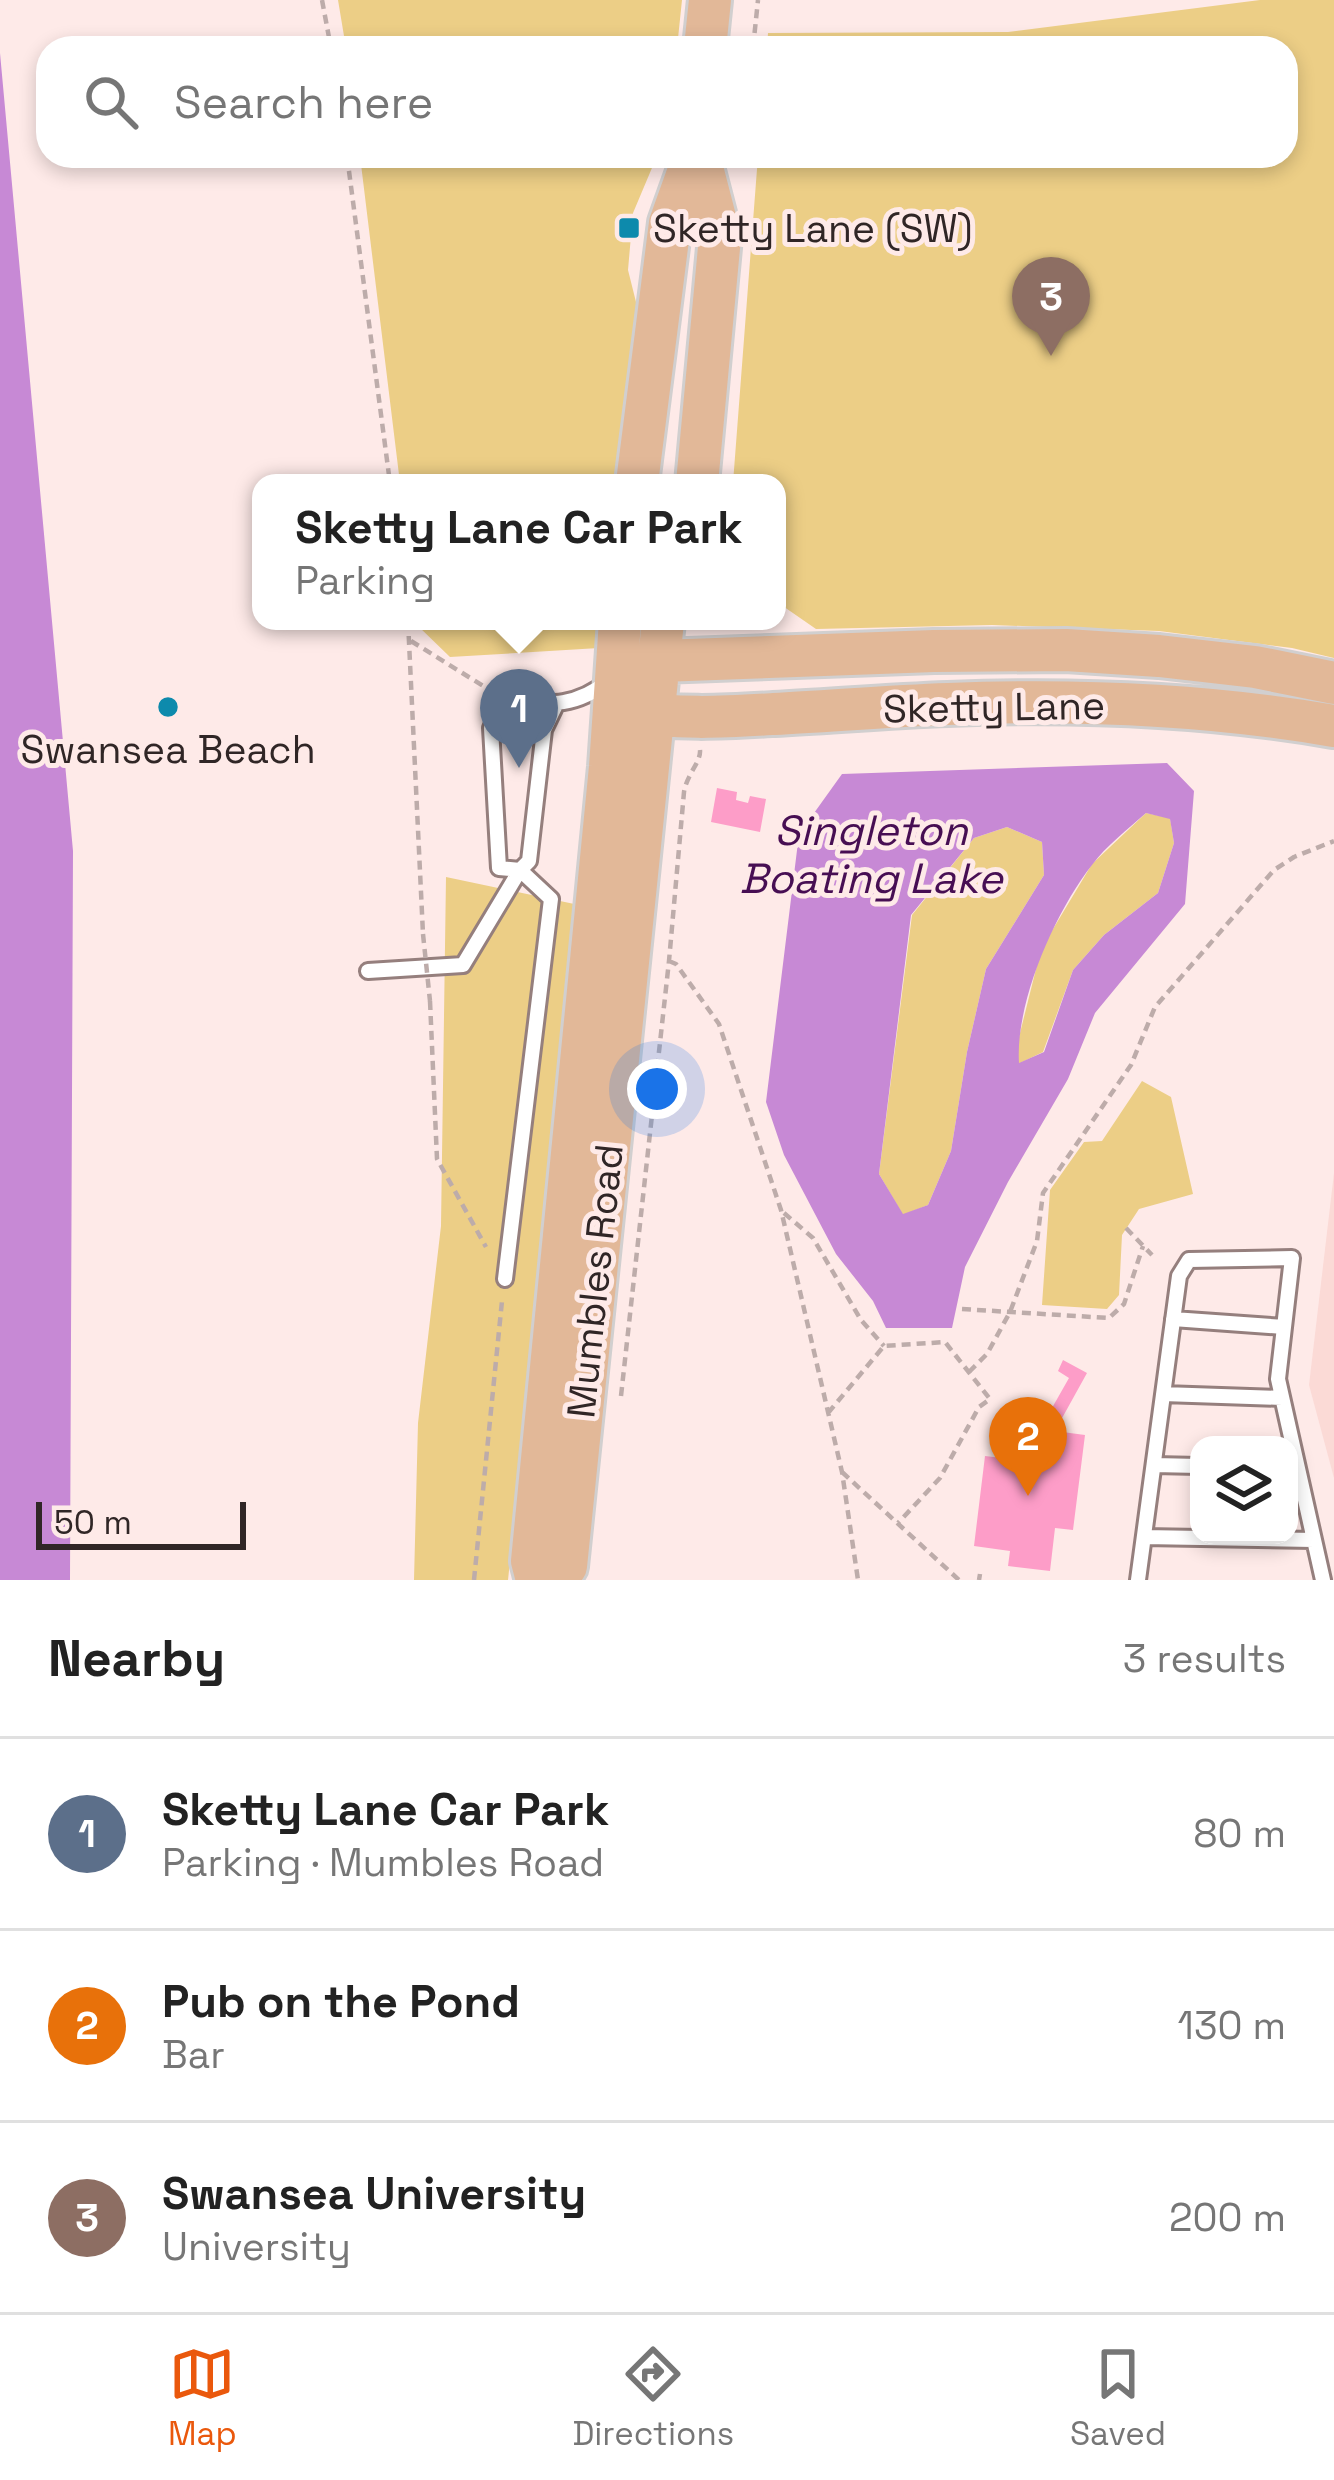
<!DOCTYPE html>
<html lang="en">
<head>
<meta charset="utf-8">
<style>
	:root { --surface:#fff; --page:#f6f6f6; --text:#222; --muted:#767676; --line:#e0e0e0; --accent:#ea580c }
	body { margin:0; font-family:"Space Grotesk",sans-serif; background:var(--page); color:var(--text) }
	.controls { position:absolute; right:36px; bottom:36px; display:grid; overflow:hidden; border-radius:24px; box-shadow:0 6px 18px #0003 }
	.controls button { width:108px; height:108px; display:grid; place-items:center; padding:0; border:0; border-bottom:3px solid var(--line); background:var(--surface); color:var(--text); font:60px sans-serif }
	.scale { position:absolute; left:36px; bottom:30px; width:210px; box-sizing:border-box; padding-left:12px; border:6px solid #302626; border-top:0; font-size:33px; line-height:42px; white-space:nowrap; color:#302626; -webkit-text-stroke:9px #feeae8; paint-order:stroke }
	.you { position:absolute; left:657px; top:1089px; width:42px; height:42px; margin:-30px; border:9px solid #fff; border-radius:50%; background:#1a73e8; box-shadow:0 0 0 18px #1a73e833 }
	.badge { display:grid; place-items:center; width:78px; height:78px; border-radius:50%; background:var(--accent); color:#fff; font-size:39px; font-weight:700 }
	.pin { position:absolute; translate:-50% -99px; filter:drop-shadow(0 3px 6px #0008) }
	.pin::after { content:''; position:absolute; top:63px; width:42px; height:36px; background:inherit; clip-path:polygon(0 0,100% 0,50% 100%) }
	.popup { position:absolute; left:252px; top:474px; width:534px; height:156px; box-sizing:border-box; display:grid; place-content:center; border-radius:24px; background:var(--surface); filter:drop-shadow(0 3px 9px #0005); font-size:39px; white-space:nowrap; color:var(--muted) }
	.popup b { font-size:45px; color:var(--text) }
	.popup::after { content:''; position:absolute; left:50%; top:100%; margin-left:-24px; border:24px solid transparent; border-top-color:var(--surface) }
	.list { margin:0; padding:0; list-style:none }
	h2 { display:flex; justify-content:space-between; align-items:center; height:156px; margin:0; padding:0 48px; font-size:51px }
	h2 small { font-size:39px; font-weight:400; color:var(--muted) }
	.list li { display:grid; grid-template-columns:78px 1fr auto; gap:36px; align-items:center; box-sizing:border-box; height:192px; padding:0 48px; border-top:3px solid var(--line) }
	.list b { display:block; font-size:45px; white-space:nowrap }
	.list p { margin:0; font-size:39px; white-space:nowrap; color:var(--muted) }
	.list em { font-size:39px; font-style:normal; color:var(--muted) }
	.icon { flex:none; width:66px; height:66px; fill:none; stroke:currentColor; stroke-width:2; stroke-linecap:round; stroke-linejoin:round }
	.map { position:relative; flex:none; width:1334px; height:1580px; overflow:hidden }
	.search { position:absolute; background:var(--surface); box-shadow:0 6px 18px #0003; left:36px; right:36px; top:36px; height:132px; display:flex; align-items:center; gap:30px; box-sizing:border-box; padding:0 42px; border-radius:36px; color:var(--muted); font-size:45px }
	.sheet { height:732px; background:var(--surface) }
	nav { display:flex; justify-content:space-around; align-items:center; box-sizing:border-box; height:168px; border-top:3px solid var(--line); background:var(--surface); font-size:33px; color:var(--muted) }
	nav a { display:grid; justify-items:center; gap:6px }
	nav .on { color:var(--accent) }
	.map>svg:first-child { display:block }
	.built { fill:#fbdad6 }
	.green { fill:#ecce86 }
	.water { fill:#c789d5; fill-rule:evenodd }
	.building { fill:#fd9dc8 }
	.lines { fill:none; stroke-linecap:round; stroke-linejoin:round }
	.service-casing { stroke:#957f7d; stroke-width:20 }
	.primary-casing { stroke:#d1cfcf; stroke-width:48 }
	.path { stroke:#bdacaa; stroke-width:4.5; stroke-dasharray:9 6; stroke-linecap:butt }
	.service { stroke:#fff; stroke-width:14 }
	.primary { stroke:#e2b898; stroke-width:42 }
	.path-bridge { stroke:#bdacaa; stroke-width:4.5; stroke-dasharray:9 6; stroke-linecap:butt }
	.poi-dot { fill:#0d8aac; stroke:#feeae8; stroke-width:4.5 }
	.labels { text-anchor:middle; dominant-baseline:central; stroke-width:10; stroke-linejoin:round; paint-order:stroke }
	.poi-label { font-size:39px; fill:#302626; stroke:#feeae8; text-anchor:start }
	.street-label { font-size:39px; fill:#302626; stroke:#feeae8 }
	.water-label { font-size:42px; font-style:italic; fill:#470e53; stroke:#feeae8 }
</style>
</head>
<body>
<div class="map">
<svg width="1334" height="1580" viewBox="0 0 1334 1580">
	<rect width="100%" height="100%" fill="#feeae8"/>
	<path class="built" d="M1334 1173V1478L1309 1385Z"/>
	<path class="green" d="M338 0H682L677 48H346Z
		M1260 0H1334V658L1292 648 1159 631 992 625 816 629 777 602V483H733L758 156H1286V48H767L768 33 1008 32Z
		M360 156H657L633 213 628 270 640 318 620 483H400Z
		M417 621H602L599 648 450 657 418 626Z
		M1146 813 1170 818 1174 843 1158 893 1104 935 1073 970 1043 1052 1018 1064V1041L1041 949 1092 864Z
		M1007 827 1042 842 1044 875 986 969 967 1052 951 1151 928 1205 903 1215 879 1174 912 915 974 838Z
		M446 877 579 905 508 1580H414L418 1423 441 1226Z
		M1142 1081 1171 1097 1193 1194 1139 1209 1122 1235 1119 1295 1107 1309 1042 1305 1050 1190 1084 1142 1102 1141Z"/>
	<path class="water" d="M0 53 73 851 70 1580H0Z
		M1167 763 1194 791 1185 904 1095 1013 1068 1079 1008 1182 965 1267 952 1328H886L873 1301 836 1254 784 1155 766 1102 799 834 842 774ZM1146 813 1170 819 1174 843 1158 893 1104 935 1073 970 1044 1052 1019 1063C1015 1003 1055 912 1092 865 1106 846 1128 829 1146 813ZM1007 827 1042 842 1044 875 986 969 967 1052 951 1151 928 1205 903 1214 879 1174 911 915 974 838Z"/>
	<path class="building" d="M717 788 737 792 736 800 748 803 750 796 766 799 760 832 711 822Z
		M1063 1360 1087 1373 1056 1429 1044 1422 1069 1378 1058 1371Z
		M1055 1431 1085 1435 1073 1530 1055 1528 1050 1571 1008 1566 1010 1551 974 1546 985 1456 1051 1464Z"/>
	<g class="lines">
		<g class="service-casing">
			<path id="service" d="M556 705 544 730 529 861 520 870 499 868 491 728 504 701C546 704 574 709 608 681
				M368 971 463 965 520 870 551 899 505 1279
				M1173 1319 1284 1327
				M1163 1394 1282 1398
				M1154 1465 1199 1466
				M1144 1537 1314 1540
				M1138 1580 1179 1276 1189 1260 1292 1258 1278 1379 1323 1580"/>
		</g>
		<g class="primary-casing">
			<path id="primary" d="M705 48 710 0
				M637 483 670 223 694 156
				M697 483 720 237 699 156
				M637 668 660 661 934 651 1066 650 1159 656 1255 667 1334 683
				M627 710C676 720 723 717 774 714 832 711 890 706 948 704 1076 699 1207 704 1334 726
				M537 1580 532 1561 610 767 620 621
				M556 1580 566 1566 663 621"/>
		</g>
		<path class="path" d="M322 0 331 48
			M753 48 758 0
			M347 156 390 483
			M408 621 423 934
			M411 641 488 689
			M669 961 676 964 719 1024 781 1210 842 1472 858 1580
			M430 1001 437 1159 486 1247
			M784 1213 813 1238 861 1320 884 1346
			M1126 1228 1152 1255
			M962 1309 1109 1318 1124 1304 1143 1246
			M969 1372 987 1354 1010 1312 1037 1241 1043 1193 1131 1065 1155 1007 1274 870 1294 857 1334 841
			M621 1396 669 961 684 792C687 774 701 762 700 750
			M828 1413 884 1346 945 1342 990 1399 979 1407 940 1478 898 1523
			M842 1472 959 1580
			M474 1580 502 1301
			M979 1580 980 1574"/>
		<use href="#service" class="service"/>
		<use href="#primary" class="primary"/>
		<path class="path-bridge" d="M423 934 430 1001"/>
	</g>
	<g class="poi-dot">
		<rect x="617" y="216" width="24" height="24" rx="6"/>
		<circle cx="168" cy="707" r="12"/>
	</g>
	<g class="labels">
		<g class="poi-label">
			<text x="653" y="228">Sketty Lane (SW)</text>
			<text x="168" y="749" text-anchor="middle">Swansea Beach</text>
		</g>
		<g class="street-label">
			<text transform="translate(994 707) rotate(-1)">Sketty Lane</text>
			<text transform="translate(595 1281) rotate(-84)">Mumbles Road</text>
		</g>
		<g class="water-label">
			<text x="871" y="830">Singleton<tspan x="871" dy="48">Boating Lake</tspan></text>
		</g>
	</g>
</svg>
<div class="controls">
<button><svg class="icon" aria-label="layers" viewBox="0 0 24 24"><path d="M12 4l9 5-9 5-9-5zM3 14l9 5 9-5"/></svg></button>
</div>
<div class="scale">50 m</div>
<div class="you"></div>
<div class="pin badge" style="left:519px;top:768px;background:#5c6f8a">1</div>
<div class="popup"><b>Sketty Lane Car Park</b>Parking</div>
<div class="pin badge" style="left:1028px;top:1496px;background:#e8710a">2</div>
<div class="pin badge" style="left:1051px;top:356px;background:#8d6e63">3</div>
<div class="search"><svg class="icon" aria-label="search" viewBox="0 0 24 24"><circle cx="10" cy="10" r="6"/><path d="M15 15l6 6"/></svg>Search here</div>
</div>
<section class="sheet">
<h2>Nearby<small>3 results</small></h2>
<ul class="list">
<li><span class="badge" style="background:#5c6f8a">1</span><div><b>Sketty Lane Car Park</b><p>Parking · Mumbles Road</p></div><em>80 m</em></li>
<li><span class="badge" style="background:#e8710a">2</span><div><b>Pub on the Pond</b><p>Bar</p></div><em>130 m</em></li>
<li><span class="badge" style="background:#8d6e63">3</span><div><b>Swansea University</b><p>University</p></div><em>200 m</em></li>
</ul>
</section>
<nav>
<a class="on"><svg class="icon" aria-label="map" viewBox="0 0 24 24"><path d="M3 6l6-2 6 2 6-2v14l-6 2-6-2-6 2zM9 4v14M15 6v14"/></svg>Map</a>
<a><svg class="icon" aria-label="directions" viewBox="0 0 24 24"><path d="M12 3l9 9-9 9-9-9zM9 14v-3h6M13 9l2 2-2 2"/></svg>Directions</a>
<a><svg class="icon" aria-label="saved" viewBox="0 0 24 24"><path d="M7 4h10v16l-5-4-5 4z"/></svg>Saved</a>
</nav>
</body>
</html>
